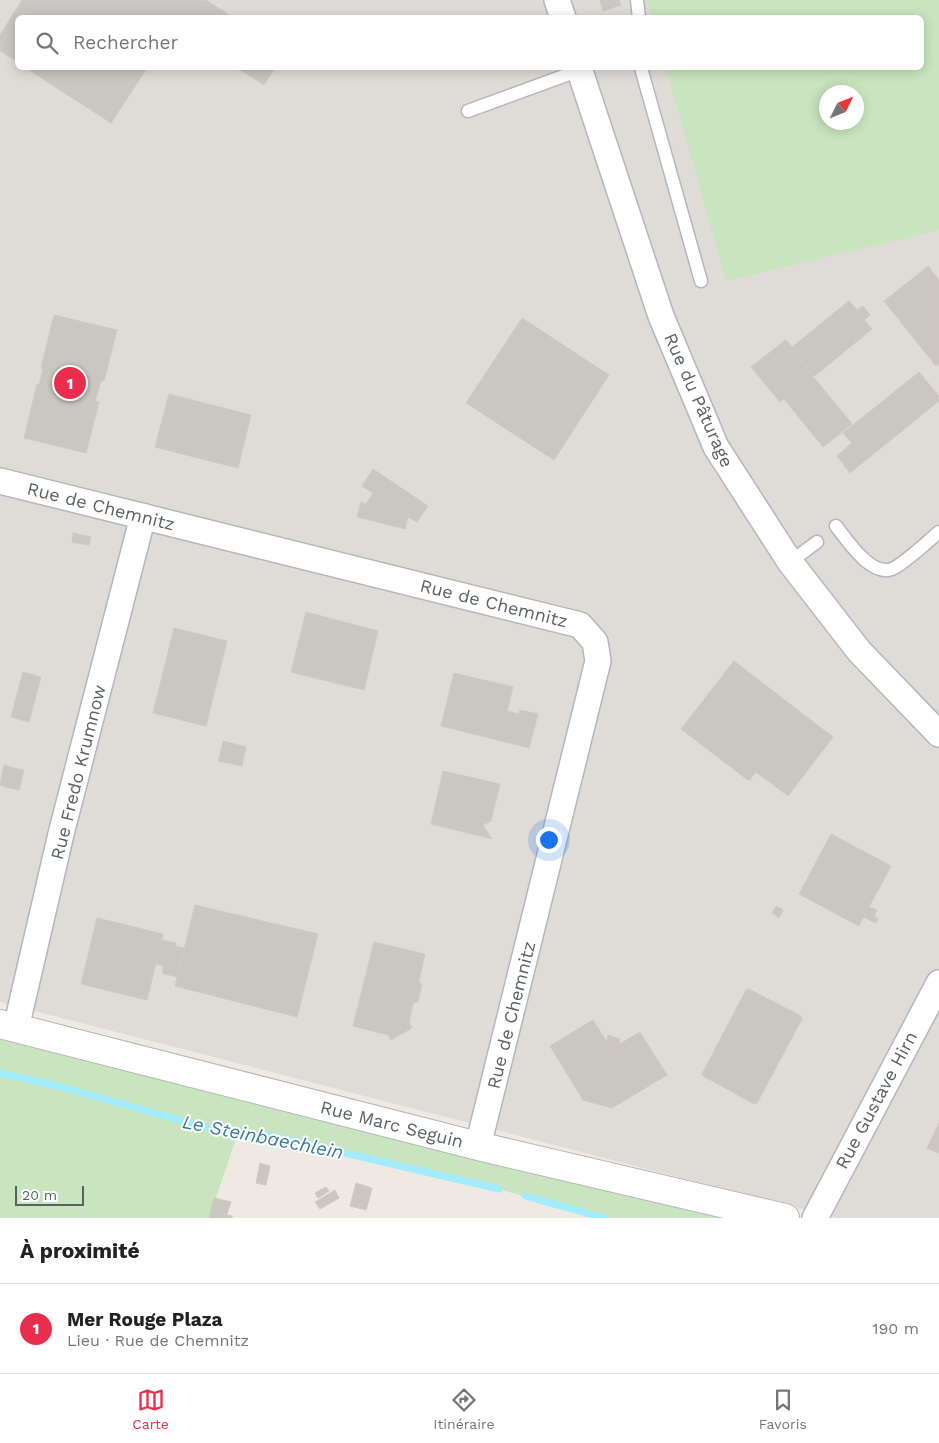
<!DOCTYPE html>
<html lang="fr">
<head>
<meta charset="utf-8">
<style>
	:root { --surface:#fff; --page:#f6f6f6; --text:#222; --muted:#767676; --line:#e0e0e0; --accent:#e82e4c }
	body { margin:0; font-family:"Work Sans",sans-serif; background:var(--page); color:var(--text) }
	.compass { position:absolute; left:819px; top:85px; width:45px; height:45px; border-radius:50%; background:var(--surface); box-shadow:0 2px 12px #0003; rotate:47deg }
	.scale { position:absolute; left:15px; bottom:12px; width:69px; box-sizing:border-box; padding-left:5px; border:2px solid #5b6163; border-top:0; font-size:14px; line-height:18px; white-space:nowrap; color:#5b6163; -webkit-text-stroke:4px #fff; paint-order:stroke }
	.you { position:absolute; left:548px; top:839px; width:18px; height:18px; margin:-12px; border:4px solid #fff; border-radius:50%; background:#1a73e8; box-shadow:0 0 0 8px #1a73e833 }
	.badge { display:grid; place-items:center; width:32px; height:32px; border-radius:50%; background:var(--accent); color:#fff; font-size:16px; font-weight:700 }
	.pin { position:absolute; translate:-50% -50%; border:2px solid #fff; box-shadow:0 1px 5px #0006 }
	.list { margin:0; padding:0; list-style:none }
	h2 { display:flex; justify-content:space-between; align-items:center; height:65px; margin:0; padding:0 20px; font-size:21px }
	h2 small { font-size:16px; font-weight:400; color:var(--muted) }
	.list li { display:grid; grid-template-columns:32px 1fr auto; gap:15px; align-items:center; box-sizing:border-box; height:90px; padding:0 20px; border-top:1px solid var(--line) }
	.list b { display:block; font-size:19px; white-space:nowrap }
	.list p { margin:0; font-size:16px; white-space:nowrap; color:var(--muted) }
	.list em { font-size:16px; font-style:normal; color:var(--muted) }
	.icon { flex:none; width:28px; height:28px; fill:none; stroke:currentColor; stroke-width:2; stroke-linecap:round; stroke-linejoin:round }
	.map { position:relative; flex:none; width:939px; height:1218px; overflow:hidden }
	.search { position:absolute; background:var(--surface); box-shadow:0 2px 12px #0003; left:15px; right:15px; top:15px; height:55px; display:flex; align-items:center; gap:12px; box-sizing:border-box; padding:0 18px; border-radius:8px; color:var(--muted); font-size:19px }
	.sheet { height:155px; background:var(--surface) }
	nav { display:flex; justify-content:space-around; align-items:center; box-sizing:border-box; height:70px; border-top:1px solid var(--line); background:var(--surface); font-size:14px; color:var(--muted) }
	nav a { display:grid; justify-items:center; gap:2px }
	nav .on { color:var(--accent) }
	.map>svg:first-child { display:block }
	.industrial { fill:#dfdbd7; fill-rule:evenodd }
	.green { fill:#c8e5bf; fill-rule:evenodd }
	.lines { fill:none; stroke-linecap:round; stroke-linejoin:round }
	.stream { stroke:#a2ecff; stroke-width:7 }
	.building { fill:#cac6c2; stroke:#d2c9c1 }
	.service-casing { stroke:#b3b7ba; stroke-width:15 }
	.minor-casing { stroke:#b3b7ba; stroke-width:28 }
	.tertiary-casing { stroke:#b3b7ba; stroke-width:30 }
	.service { stroke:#fff; stroke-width:12 }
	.minor { stroke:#fff; stroke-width:25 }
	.tertiary { stroke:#fff; stroke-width:28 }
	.labels { text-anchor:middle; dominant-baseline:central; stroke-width:4; stroke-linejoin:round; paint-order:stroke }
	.street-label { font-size:18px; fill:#5b6163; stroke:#fff }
	.water-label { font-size:19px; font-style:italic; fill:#377c96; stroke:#fff }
</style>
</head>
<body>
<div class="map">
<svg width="939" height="1218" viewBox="0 0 939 1218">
	<rect width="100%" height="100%" fill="#eee9e3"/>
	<path class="industrial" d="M0 0H939V1218H837L0 1002ZM18 18H922V68H18ZM826 92H856V122H826Z"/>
	<path class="green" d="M647 0H939V230L726 281 666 68H922V18L652 17ZM826 92H856V122H826Z
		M0 1024 785 1218H604L465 1180 267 1135 237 1136 209 1218H0Z"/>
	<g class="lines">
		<path class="stream" d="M0 1073 61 1087 237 1136 267 1135 499 1189
			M525 1196 604 1218"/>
	</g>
	<path class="building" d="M22 0H206L234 18H18V62L0 51V35Z
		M600 0H619L621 5 603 11Z
		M26 68H147L111 123Z
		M237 68H275L264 85Z
		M928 266 939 280V313L912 279Z
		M912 279 939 313V363L936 366 884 301Z
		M849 301 857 310 863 306 870 315 864 320 872 329 815 376 813 375 784 341 786 340 792 347Z
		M54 315 117 330 104 381H101L95 401 99 402 86 453 24 438 37 384 39 385 43 369 41 368Z
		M522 318 609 375 554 460 466 403Z
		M784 341 852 424 823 447 784 399 780 402 751 367Z
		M919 372 939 396V401L850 473 837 456 852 443 843 433Z
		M169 394 251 415 238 468 155 447Z
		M373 469 428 506 417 522 408 517 405 529 357 517 361 502 366 504 373 493 362 486Z
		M73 533 91 537 89 545 72 542Z
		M306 612 378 631 364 690 291 672Z
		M174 628 227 641 206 726 153 713Z
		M734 661 833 737 788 796 756 772 749 781 681 729Z
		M23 672 41 677 29 722 11 717Z
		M454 673 513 687 507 711 519 714 520 710 538 714 529 748 441 726Z
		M223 741 246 747 244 756 221 751Z
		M221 751 244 756 242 766 218 761Z
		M4 765 14 768 9 788 0 785Z
		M14 768 24 770 19 790 9 788Z
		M443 771 500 784 491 821 483 825 492 839 431 824Z
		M831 834 891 866 869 907 877 910 874 916 878 919 876 923 863 917 859 926 799 894Z
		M195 905 318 934 297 1017 175 986Z
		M776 906 783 910 779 918 772 913Z
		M97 918 163 934 147 1000 81 984Z
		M162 940 176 943 175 946 185 948 177 977 162 973 164 966 156 964Z
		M374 942 425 954 419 981 422 986 418 1001 413 1004 409 1022 412 1028 391 1040 388 1035 353 1026Z
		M749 989 801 1016 802 1019 757 1103 754 1104 703 1076 702 1074 746 990Z
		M593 1020 607 1042 618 1045 640 1032 667 1075 612 1108 583 1100 550 1046Z
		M608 1035 620 1039 619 1044 607 1042Z
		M939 1123V1153L927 1148Z
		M260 1163 270 1166 266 1185 256 1183Z
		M356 1183 372 1188 369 1200 353 1195Z
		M326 1187 329 1191 318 1198 315 1193Z
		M335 1190 339 1198 320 1209 315 1202Z
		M353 1195 369 1200 366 1210 350 1206Z
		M214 1198 231 1202 227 1214 211 1210Z
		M211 1210 232 1216V1218H209Z"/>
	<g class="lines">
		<g class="service-casing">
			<path id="service" d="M637 0 639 18
				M641 68 701 281
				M468 111 580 70
				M836 526C847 540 871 577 892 569 904 564 928 541 939 532
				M790 562 817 542"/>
		</g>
		<g class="minor-casing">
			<path id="minor" d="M557 0 563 18
				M579 68 661 316 716 447 790 562 859 651 939 734
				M0 481 580 625 595 642 598 661 478 1146
				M16 1028 61 834 143 516
				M815 1218 939 983"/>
		</g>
		<g class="tertiary-casing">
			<path id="tertiary" d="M0 1024 478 1146 785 1218"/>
		</g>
		<use href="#service" class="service"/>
		<use href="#minor" class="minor"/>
		<use href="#tertiary" class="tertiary"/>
	</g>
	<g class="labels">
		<g class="street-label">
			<text transform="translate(699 400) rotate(66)">Rue du Pâturage</text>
			<text transform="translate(101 506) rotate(14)">Rue de Chemnitz</text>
			<text transform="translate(494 603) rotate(14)">Rue de Chemnitz</text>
			<text transform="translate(78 772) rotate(-76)">Rue Fredo Krumnow</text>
			<text transform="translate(511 1015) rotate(-76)">Rue de Chemnitz</text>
			<text transform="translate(876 1100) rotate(-62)">Rue Gustave Hirn</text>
			<text transform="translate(392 1124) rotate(14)">Rue Marc Seguin</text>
		</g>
		<g class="water-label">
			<text transform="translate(263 1137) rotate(11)">Le Steinbaechlein</text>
		</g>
	</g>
</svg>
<svg class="compass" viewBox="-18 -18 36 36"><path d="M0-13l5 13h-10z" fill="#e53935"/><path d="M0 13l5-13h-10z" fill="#767676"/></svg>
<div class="scale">20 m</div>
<div class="you"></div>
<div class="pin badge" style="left:70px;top:383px">1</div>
<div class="search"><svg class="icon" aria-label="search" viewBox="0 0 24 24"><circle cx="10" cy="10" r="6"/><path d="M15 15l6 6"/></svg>Rechercher</div>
</div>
<section class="sheet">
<h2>À proximité<small></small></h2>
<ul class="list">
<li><span class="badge">1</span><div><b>Mer Rouge Plaza</b><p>Lieu · Rue de Chemnitz</p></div><em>190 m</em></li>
</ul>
</section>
<nav>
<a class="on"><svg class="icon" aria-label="map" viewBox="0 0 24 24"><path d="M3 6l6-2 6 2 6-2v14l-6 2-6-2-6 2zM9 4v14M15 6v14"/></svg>Carte</a>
<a><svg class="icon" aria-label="directions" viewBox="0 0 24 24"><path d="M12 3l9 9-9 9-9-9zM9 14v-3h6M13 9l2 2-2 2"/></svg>Itinéraire</a>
<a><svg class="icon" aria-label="saved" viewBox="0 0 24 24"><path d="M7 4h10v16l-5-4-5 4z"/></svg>Favoris</a>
</nav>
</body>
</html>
